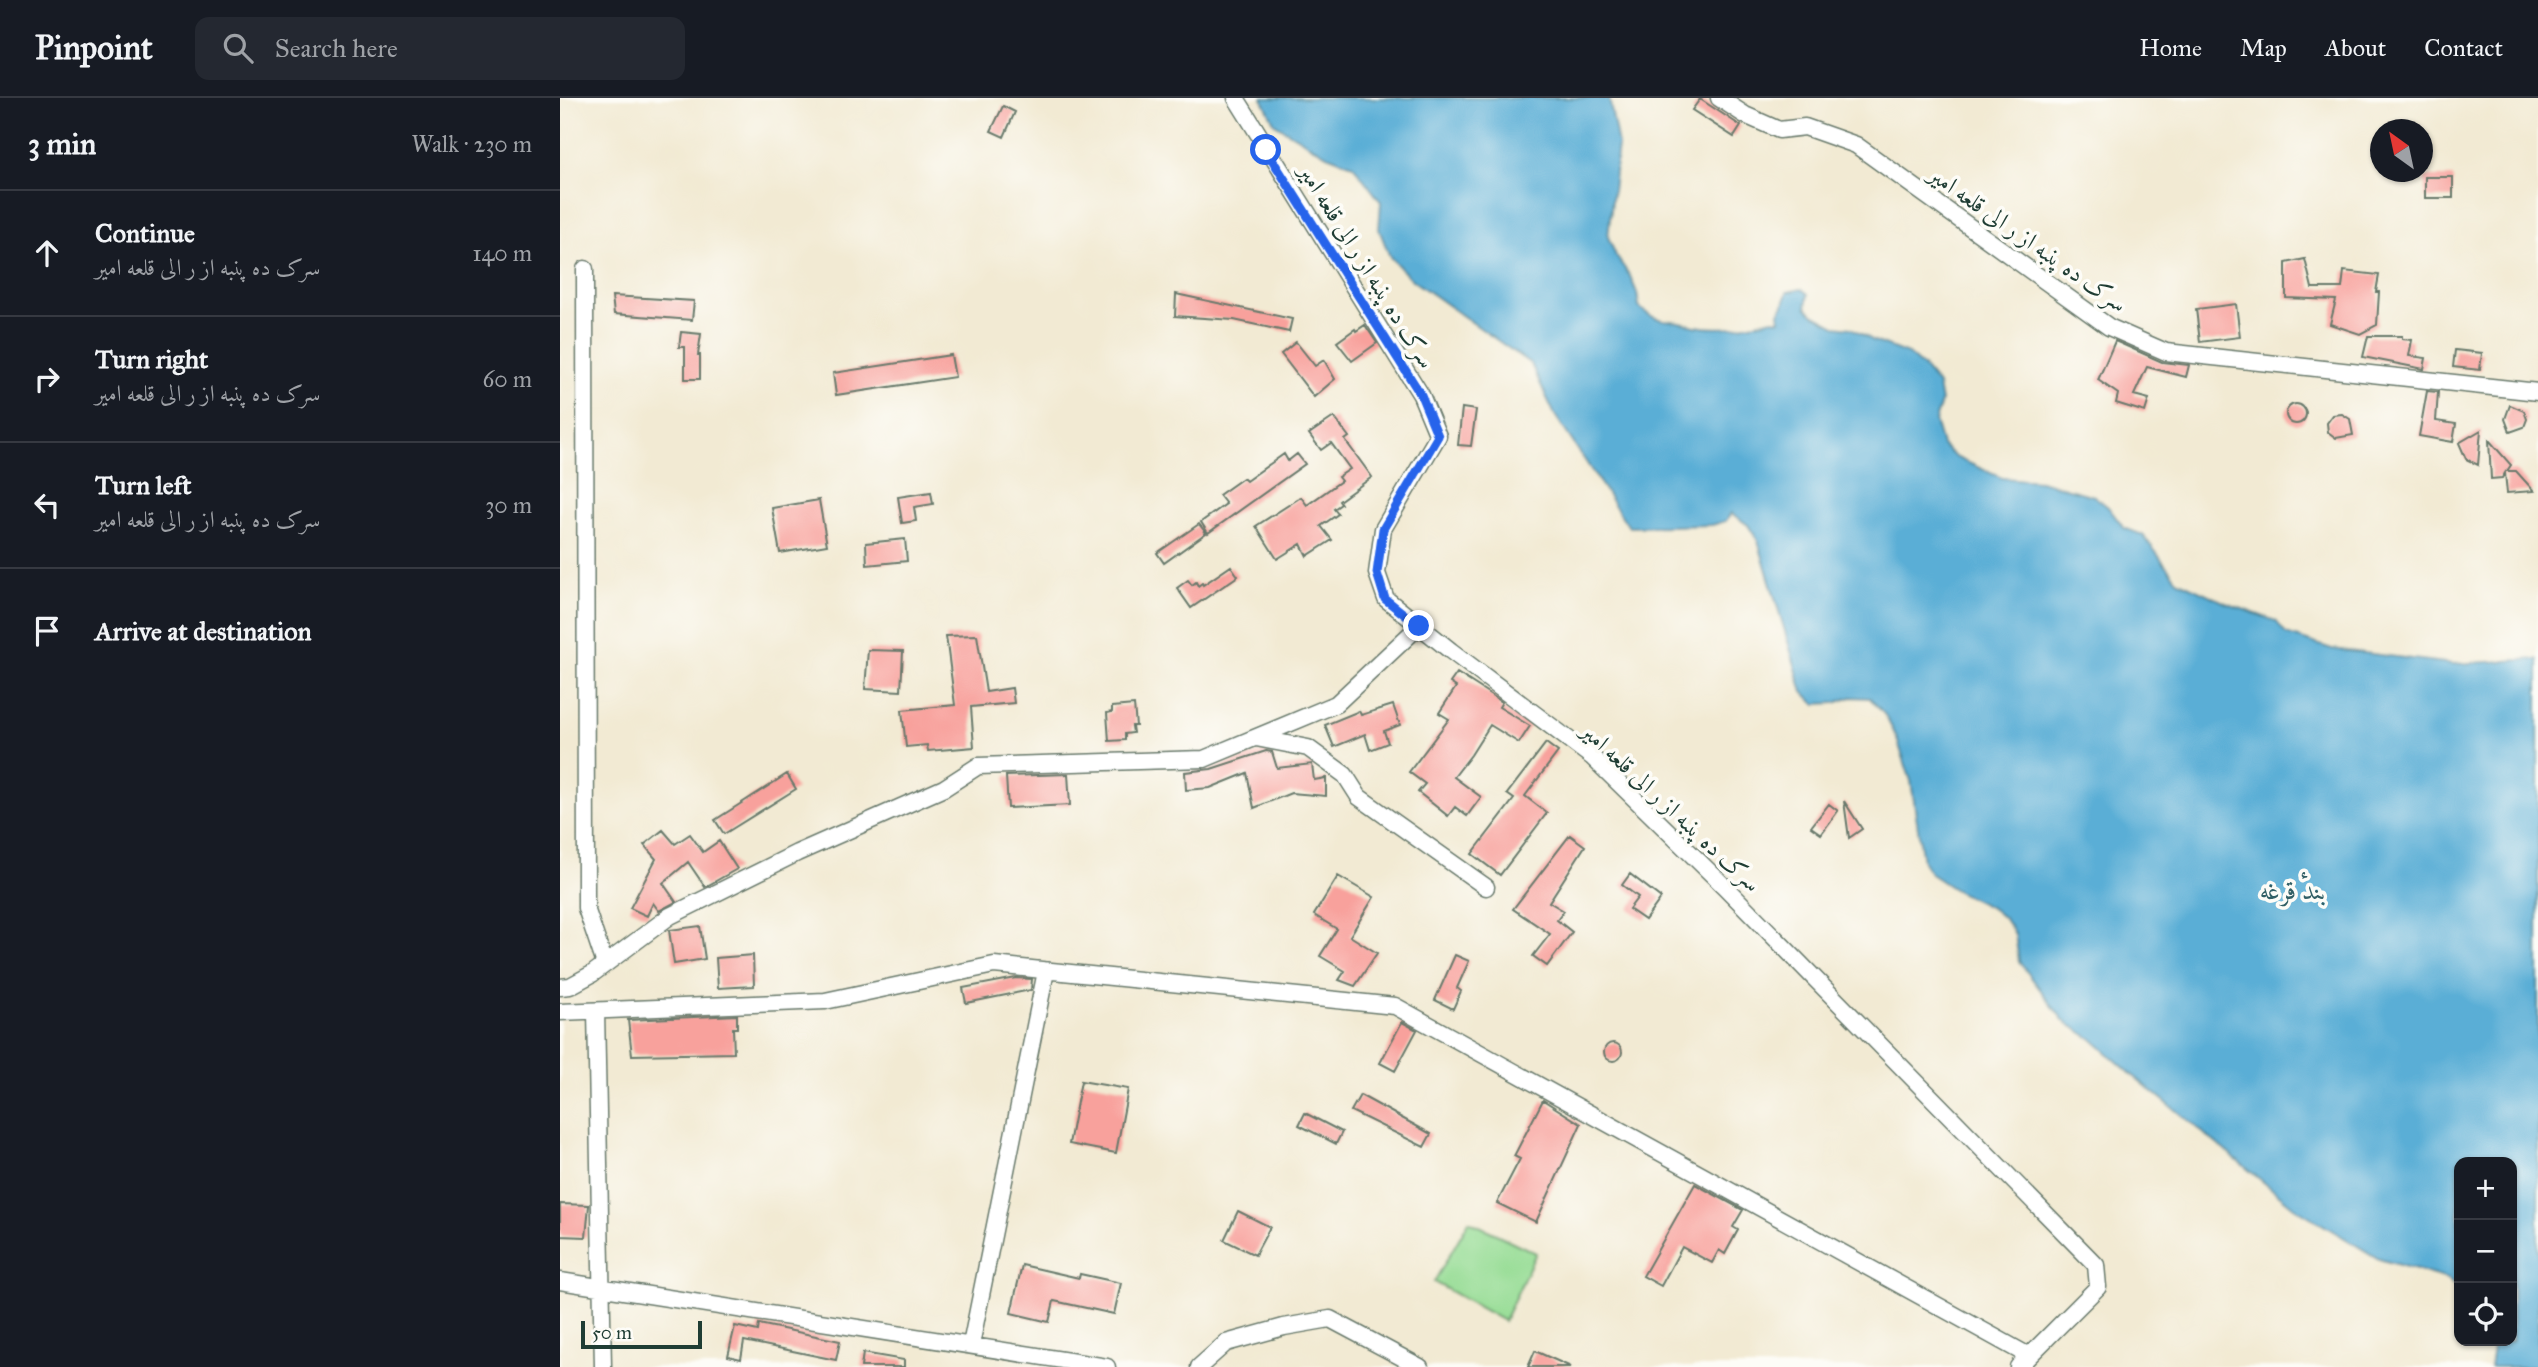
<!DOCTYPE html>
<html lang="en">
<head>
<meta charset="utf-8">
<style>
	:root { --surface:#171b24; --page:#242831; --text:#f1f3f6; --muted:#9ea1a6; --line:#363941 }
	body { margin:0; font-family:"IM FELL Great Primer",Amiri,serif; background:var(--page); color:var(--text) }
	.controls { position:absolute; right:21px; bottom:21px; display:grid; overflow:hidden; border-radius:14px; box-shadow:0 2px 5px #0004 }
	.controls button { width:63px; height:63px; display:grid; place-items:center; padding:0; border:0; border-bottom:2px solid var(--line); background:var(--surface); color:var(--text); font:35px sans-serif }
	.compass { position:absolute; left:1810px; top:21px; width:63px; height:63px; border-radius:50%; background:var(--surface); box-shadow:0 2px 5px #0004; rotate:327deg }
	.scale { position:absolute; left:21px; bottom:18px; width:121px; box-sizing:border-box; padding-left:7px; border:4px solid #1f3d34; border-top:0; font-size:19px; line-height:24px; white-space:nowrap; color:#1f3d34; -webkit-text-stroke:5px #fdfcf7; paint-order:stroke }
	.stop { position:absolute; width:21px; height:21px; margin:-16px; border:5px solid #2563eb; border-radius:50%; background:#fff }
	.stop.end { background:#2563eb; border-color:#fff; box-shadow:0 2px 7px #0008 }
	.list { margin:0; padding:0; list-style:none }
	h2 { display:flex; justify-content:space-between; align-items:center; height:91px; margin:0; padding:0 28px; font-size:30px }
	h2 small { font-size:23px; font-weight:400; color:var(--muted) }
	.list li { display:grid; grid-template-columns:46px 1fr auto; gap:21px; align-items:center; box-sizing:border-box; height:126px; padding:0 28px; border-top:2px solid var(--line) }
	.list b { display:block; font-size:26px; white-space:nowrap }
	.list p { margin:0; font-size:23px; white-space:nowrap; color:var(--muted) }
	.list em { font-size:23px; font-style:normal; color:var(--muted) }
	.icon { flex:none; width:38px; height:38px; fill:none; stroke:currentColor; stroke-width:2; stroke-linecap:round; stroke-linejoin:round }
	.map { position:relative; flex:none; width:1978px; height:1269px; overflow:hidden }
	header { display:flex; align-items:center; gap:42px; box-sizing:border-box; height:98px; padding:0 35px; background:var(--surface); border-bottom:2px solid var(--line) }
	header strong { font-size:33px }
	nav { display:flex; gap:38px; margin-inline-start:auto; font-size:24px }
	.search { width:490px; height:63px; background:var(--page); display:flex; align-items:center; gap:18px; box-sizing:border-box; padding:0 24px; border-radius:14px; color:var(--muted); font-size:26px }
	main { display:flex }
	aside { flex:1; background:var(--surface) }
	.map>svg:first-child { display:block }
	.green { fill:#98dd96; stroke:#5c8d65; stroke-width:2 }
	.water { fill:#5aaed6; stroke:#3c7685; stroke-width:2 }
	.building { fill:#f8a19c }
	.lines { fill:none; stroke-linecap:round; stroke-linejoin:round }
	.minor-casing { stroke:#697a6c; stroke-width:19 }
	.minor { stroke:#fff; stroke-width:16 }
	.route { stroke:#2563eb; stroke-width:9 }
	.labels { text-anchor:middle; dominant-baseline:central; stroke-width:7; stroke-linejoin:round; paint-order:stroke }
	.street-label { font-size:24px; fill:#1f3d34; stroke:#fdfcf7 }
	.water-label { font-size:26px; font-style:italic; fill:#315f65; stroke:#fdfcf7 }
</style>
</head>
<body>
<header>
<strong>Pinpoint</strong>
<div class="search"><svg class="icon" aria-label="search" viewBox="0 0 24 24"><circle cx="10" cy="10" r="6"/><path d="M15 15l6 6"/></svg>Search here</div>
<nav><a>Home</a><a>Map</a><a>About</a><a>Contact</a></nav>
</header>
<main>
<aside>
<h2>3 min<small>Walk · 230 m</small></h2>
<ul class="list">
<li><svg class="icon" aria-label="ahead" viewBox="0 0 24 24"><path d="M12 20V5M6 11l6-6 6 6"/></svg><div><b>Continue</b><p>سرک ده پنبه از ر الی قلعه امیر</p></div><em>140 m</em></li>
<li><svg class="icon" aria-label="right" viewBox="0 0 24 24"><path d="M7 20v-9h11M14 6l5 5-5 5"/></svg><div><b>Turn right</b><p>سرک ده پنبه از ر الی قلعه امیر</p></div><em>60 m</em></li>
<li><svg class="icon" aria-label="left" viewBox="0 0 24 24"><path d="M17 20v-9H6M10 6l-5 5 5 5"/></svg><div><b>Turn left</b><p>سرک ده پنبه از ر الی قلعه امیر</p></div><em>30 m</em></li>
<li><svg class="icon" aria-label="arrive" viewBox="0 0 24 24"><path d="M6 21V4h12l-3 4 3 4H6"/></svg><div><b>Arrive at destination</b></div></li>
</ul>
</aside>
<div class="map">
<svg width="1978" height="1269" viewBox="0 0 1978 1269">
	<rect width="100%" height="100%" fill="#fdfcf7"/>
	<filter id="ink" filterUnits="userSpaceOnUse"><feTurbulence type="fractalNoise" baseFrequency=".0143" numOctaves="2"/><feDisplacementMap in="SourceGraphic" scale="14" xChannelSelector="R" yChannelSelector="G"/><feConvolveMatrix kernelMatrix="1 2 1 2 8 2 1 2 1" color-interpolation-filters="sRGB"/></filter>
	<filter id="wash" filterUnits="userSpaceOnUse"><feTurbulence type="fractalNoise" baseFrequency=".00686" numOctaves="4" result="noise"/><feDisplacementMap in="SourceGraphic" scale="28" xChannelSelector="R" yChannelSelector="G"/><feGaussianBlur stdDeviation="1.57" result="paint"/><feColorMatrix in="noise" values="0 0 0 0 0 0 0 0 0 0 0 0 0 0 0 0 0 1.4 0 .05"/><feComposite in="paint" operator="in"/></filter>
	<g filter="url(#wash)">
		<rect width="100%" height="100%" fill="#f2ead3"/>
		<path class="green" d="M909 1123 976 1155 944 1223 874 1184Z"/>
		<path class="water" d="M702 0H1049L1058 47 1048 139 1056 158 1070 178 1077 195 1079 209C1095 223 1099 221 1119 224 1125 225 1130 227 1135 228 1161 233 1188 227 1213 221L1220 222 1219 214 1224 207 1227 194 1242 191 1248 196 1246 209 1253 216 1275 228 1291 230 1314 243 1348 256 1365 271 1378 287 1381 304 1375 323 1382 347 1395 359 1442 380 1480 383 1534 398 1548 409 1564 430 1583 437 1617 482 1666 505 1716 523 1726 536 1772 551 1893 566 1978 561V1269H1930L1934 1243H1952V1064H1899V1191L1887 1181 1819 1161 1734 1109 1570 975 1532 941 1504 923 1459 863 1455 836 1445 821 1433 811 1395 792 1371 776 1363 764 1351 683 1336 638 1325 617 1310 600 1291 599 1275 605 1255 606 1243 594 1198 443 1188 427 1171 415 1166 423 1152 427 1069 429 995 317 971 266 852 182 830 159 819 131 821 104 793 67 767 57 715 26Z"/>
		<g id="blocks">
			<path class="building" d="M1140 1 1181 28 1174 39 1132 12Z
				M443 8 455 14 444 39 431 33Z
				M1865 79H1893V100H1865Z
				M1745 161 1752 190H1782L1784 173 1819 177 1816 194H1819L1817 227 1800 236 1770 226 1776 202 1726 200V165Z
				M616 196 732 221 729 234 674 222 615 218Z
				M52 198 134 203 132 222 54 216Z
				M1676 206 1680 239 1640 244 1636 211Z
				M805 227 817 245 792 263 777 244 795 231 796 233Z
				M121 234 141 236 138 257H140V281H125V249H119Z
				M1808 238H1842V241L1852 242 1849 258 1866 260 1864 271 1803 259Z
				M1555 243 1602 264 1629 267 1626 279 1587 269 1574 297 1589 301 1585 314 1556 305 1558 296 1538 282Z
				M736 244 755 268 764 262 775 281 754 299 721 256Z
				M1895 252 1922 255 1920 272 1893 269Z
				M391 257 395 279 276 297 273 275Z
				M1867 293 1878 294 1876 323 1896 326 1893 344 1859 338Z
				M1726 316a10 10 0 1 1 20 0a10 10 0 1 1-20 0Z
				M1950 307 1964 313 1967 321 1964 329 1950 334 1945 321Z
				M902 310 916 312 911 348 898 347Z
				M1782 316 1790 321 1793 337 1776 340 1768 334 1767 325 1773 317Z
				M774 319 789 339 785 342 812 379 779 403 781 406 774 411 778 416 761 428 772 442 747 458 741 446 717 461 696 428 741 399 747 407 781 383 778 379 790 371 771 345 761 352 749 336Z
				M1921 332 1918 367 1906 361 1899 345Z
				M1929 342 1951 367 1947 373H1956L1974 393 1947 395 1945 375 1942 380 1931 381Z
				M724 356 728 363 737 356 745 366 648 435 641 424 666 406 659 397 683 380 686 383Z
				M371 394 373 406 354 409 356 423 342 425 338 399Z
				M259 402 267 447 220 455 212 410Z
				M639 426 646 435 604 465 597 455Z
				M345 441 347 463 307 467 306 445Z
				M671 468 678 478 631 510 617 490 628 482 632 487 636 484 638 488 642 485 643 487Z
				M417 537 426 594 452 590 454 605 411 609 414 649 368 653 367 647 346 649 342 612 395 607 386 538Z
				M308 552 343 553 341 593 305 591Z
				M897 575 942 604 939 609 970 628 959 645 930 627 911 657 894 679 921 699 907 718 895 709 888 718 858 694 865 686 849 674 889 621 879 615 896 589 890 585Z
				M574 607 576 628H572L573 635 565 636V642L549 643 547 615 552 614V609Z
				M833 607 840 627 824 633 828 645 810 652 805 636 774 649 765 627 799 613 801 617Z
				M986 645 998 654 965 698 987 715 940 777 912 756 954 701 947 696Z
				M706 653 712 654 717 670 752 666 754 682 766 680V698L731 695 694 710 687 675 650 690 626 692 625 674 651 671Z
				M227 676 236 691 164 736 155 722Z
				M508 676 510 707 448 710 446 678Z
				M1284 703 1302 731 1289 740Z
				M1269 706 1278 713 1261 736 1251 729Z
				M103 732 115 746 130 736 143 754 159 743 177 771 145 789 128 764 103 785 116 804 99 813 93 805 87 818 70 810 96 761 84 747Z
				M1010 737 1025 748 989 804 1004 813 997 822 1012 834 987 868 973 858 990 836 953 811Z
				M1070 776 1101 800 1085 822 1069 811 1078 799 1062 787Z
				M778 778 814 799 790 838 817 855 795 888 779 882 785 873 760 858 777 831 754 817Z
				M140 828 145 861 114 866 109 832Z
				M193 857 194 888 158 890 156 860Z
				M895 857 909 863 897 890 901 893 893 911 875 902Z
				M456 880 472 881 471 892 406 905 403 890Z
				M177 917V930H173L174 955 72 957 68 922Z
				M842 924 857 932 835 973 820 965Z
				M1044 954a9 9 0 1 1 18 0a9 9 0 1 1-18 0Z
				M521 983 568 991 556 1055 509 1046Z
				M800 997 871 1036 864 1049 791 1013Z
				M983 1002 1021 1026 976 1124 937 1105 960 1061 954 1058Z
				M745 1015 782 1034 776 1046 739 1027Z
				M1135 1086 1183 1112 1173 1129 1178 1132 1165 1156 1159 1152 1152 1165 1122 1149 1101 1188 1083 1178Z
				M0 1106 29 1107 26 1139 0 1138Z
				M678 1113 710 1129 695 1157 664 1142Z
				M462 1167 519 1180 520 1176 561 1185 554 1216 494 1203 489 1224 451 1215Z
				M199 1226 280 1243 276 1262 184 1243 181 1261 168 1258 175 1228 198 1233Z
				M975 1253 1011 1269H968Z
				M303 1255 344 1262V1269H301Z"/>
		</g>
	</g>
	<g filter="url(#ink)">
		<use href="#blocks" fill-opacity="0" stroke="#697a6c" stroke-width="2"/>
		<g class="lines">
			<g class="minor-casing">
				<path id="minor" d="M676 0 861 297 878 338 823 431 817 475 826 501 891 553 1032 659 1165 789 1536 1167 1538 1189 1458 1269
					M1159 0 1185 17 1219 32 1245 29 1296 47 1549 229 1606 254 1978 294
					M25 171 26 810 45 866
					M696 640 748 650 785 677 799 699 926 789
					M0 889 10 888 32 876 110 818 237 755 384 690 418 668 644 661 776 606 859 528
					M36 913 43 1269
					M0 914 265 903 434 867 835 908 1469 1258
					M0 1183 547 1269
					M411 1247 486 873
					M639 1269 666 1245 724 1229 770 1221 860 1269"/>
			</g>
			<use href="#minor" class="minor"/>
		</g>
	</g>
	<g class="lines" filter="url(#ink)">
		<path class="route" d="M706 52 861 297 878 338 823 431 817 475 825 501 859 528"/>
	</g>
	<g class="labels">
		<g class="street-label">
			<text transform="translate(1468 141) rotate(35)">سرک ده پنبه از ر الی قلعه امیر</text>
			<text transform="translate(807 168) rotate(58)">سرک ده پنبه از ر الی قلعه امیر</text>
			<text transform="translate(1111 709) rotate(43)">سرک ده پنبه از ر الی قلعه امیر</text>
		</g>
		<g class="water-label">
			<text x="1733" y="792">بندٔ قرغه</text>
		</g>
	</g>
</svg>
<div class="controls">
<button>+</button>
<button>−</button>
<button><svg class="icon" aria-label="locate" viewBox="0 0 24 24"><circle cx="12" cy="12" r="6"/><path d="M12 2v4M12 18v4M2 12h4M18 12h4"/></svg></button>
</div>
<svg class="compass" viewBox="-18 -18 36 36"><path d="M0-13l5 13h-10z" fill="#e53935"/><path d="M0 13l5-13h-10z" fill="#9ea1a6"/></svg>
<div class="scale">50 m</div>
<div class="stop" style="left:706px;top:52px"></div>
<div class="stop end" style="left:859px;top:528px"></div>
</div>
</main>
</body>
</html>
